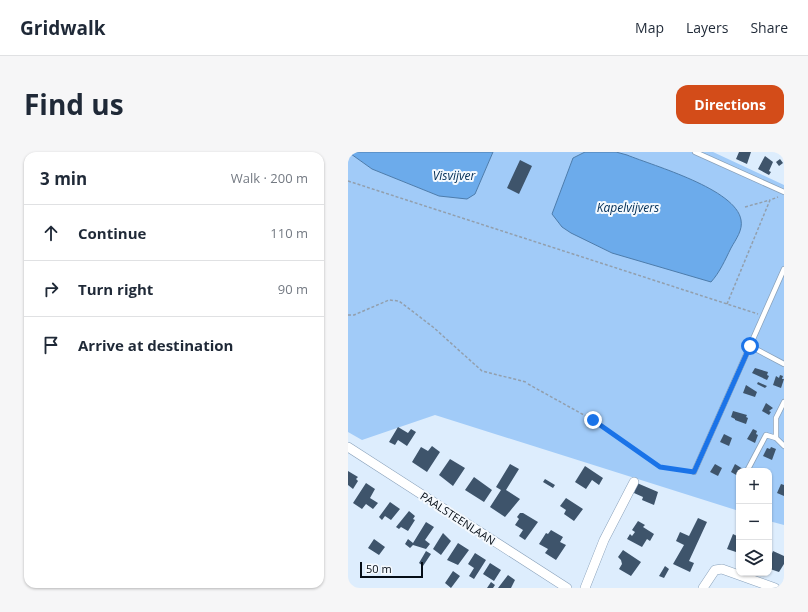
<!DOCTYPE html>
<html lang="en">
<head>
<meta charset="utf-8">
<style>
	:root { --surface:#fff; --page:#f6f6f7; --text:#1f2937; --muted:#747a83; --line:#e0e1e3; --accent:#d34c19 }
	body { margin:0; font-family:"Open Sans",sans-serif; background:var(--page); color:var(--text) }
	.controls { position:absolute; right:12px; bottom:12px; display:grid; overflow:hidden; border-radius:8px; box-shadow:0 1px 3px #0004 }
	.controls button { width:36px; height:36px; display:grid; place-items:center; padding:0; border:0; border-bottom:1px solid var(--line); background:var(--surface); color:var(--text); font:20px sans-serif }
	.scale { position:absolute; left:12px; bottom:10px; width:63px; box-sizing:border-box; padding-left:4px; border:2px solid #050d16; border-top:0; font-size:11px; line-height:14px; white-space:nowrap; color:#050d16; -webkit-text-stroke:3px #f4f9fe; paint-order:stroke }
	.stop { position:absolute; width:12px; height:12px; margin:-9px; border:3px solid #1a73e8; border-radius:50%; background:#fff }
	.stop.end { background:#1a73e8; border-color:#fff; box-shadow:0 1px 4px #0008 }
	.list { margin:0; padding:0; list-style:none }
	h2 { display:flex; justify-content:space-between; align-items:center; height:52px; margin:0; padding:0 16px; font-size:17px }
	h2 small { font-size:13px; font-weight:400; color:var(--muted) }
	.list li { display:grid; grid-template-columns:26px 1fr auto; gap:12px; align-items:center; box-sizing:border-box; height:56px; padding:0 16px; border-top:1px solid var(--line) }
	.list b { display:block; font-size:15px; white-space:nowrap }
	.list em { font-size:13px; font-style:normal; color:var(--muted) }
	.icon { flex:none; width:22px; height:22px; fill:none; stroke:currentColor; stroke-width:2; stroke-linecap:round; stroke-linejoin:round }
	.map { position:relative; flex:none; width:436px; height:436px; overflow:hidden; border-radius:12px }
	header { display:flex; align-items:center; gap:24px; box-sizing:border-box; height:56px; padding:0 20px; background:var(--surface); border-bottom:1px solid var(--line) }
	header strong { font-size:19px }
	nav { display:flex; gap:22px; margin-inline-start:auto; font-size:14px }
	.intro { display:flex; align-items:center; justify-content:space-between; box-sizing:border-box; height:96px; padding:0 24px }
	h1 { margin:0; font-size:28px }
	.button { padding:10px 18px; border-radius:12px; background:var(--accent); color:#fff; font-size:14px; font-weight:700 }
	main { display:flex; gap:24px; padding:0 24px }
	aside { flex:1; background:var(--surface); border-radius:12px; box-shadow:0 1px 3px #0004 }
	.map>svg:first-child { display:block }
	.green { fill:#a1cbf8 }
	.water { fill:#6cabeb; stroke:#4d7cab }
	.building { fill:#3e546b }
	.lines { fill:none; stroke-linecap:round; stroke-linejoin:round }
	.service-casing { stroke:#89a1ba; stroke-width:6 }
	.minor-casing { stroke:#89a1ba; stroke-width:10 }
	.path { stroke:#929fad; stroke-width:1.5; stroke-dasharray:3 2; stroke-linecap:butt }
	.service { stroke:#fff; stroke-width:4.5 }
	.minor { stroke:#fff; stroke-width:9 }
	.route { stroke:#1a73e8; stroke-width:5 }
	.labels { text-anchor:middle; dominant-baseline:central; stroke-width:4; stroke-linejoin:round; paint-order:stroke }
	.street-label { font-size:11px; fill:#050d16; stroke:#f4f9fe }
	.water-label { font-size:12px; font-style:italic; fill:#002d55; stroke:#f4f9fe }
</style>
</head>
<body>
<header>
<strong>Gridwalk</strong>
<nav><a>Map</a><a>Layers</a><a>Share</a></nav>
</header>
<div class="intro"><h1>Find us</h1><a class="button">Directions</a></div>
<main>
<aside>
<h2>3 min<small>Walk · 200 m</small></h2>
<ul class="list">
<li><svg class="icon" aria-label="ahead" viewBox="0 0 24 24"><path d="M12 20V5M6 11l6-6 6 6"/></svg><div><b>Continue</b></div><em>110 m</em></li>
<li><svg class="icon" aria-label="right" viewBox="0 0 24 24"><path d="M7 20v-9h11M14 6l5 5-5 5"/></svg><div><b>Turn right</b></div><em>90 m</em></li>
<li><svg class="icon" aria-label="arrive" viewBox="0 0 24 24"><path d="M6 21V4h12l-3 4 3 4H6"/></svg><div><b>Arrive at destination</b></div></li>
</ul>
</aside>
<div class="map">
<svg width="436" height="436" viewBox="0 0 436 436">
	<rect width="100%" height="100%" fill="#ddedfd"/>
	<path class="green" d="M0 0H4L3 2 24 17 91 44 127 42 145 0H237L225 6 214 75 264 101 317 18 268 0H365L436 33V373L421 369V319H391V359L87 263 14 288 0 280Z"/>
	<path class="water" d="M4 0H145L127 42 119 47 91 44 24 17 3 2Z
		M237 0H268L279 3C306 14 388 37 393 68 395 78 388 87 383 96 377 108 372 120 363 130L264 101 223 81 214 75 204 62 225 6Z"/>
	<path class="building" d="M391 0H403L399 12 388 7Z
		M417 4 425 10 421 19 423 20 421 23 410 17Z
		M432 7 435 11 431 14 428 10Z
		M172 8 184 14 171 42 159 36Z
		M407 216 420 220 419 223 421 224 419 228 404 221Z
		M432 223 435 224 434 227H436L433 236 425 233 428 224 431 226Z
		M410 230 419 234 417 236 409 232Z
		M398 233 409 240 407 245 395 241Z
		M418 251 425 256 421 259 423 260 421 263 414 259Z
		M385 259 399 263 398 265 400 266 398 272 387 268V267L383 265Z
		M50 275 60 281 63 277 68 280 59 294 50 288 47 293 41 290Z
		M405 277 409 279 408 282 410 283 407 291 399 287Z
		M376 282 384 286 381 294 372 290Z
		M84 294 92 300 79 320 64 310 73 295 80 299Z
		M423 295 428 297 424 308 415 304 419 296 422 297Z
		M102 307 117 316 105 334 91 323Z
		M162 312 171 317 158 338 172 347 157 365 142 355 153 338 148 335Z
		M367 312 374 316 370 324 362 320Z
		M387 312 395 317 391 319 390 324 383 320Z
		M237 314 255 326 251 333 244 328 238 337 227 330Z
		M0 319 10 325 8 327 10 329 5 337 0 333Z
		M126 325 144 338 136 350 117 338Z
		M197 327 207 333 205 336 195 330Z
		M18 331 27 337 22 346 30 351 25 357 18 352 14 357 5 351Z
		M289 331 310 340 306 353 294 348 295 345 286 341Z
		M433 332 436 333V344L429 341Z
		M218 346 235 357 226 369 216 362 218 358 212 354Z
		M42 350 52 357 43 368 37 364 34 368 31 365Z
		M61 359 67 364 65 367 67 368 60 379 53 375 51 377 48 375Z
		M172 361H175L190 370 177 388 171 384 175 378 167 373 171 367 169 365Z
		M350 366 359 370 341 409 346 411 342 420 325 412 336 393 328 389 332 380 341 384Z
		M290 369 297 373 295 375 306 382 302 389 299 387 294 395 279 387 282 382 284 384 287 380 284 378Z
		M78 370 86 375 77 388 82 392 78 397 65 393 62 396 57 392 60 387 65 391Z
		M203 378 215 385 212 390 218 393 208 408 197 401 200 397 191 392 198 381 200 382Z
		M95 381 103 389 93 403 85 397Z
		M385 382 391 385V397L388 400 379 397Z
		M26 387 37 395 31 403 20 396Z
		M110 391 121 398 110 413 99 408Z
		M275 398 293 410 283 424 271 417 274 412 273 408 270 405Z
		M78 399 83 402 75 414 71 411Z
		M425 399 436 404V412L431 420 422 417 424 411 421 409Z
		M127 401 138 408 126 427 121 424 126 416 120 412Z
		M142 411 153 418 146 429 135 422Z
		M317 414 321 417 316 426 311 424Z
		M105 419 112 424 103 436 97 431Z
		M160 423 167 428 163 436H150Z
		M143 430 147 433 145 436H139Z"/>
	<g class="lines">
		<g class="service-casing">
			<path id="service" d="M347 0 436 40
				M402 194 436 212
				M436 250 428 266V286L436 294
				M399 319 418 283 428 286
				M346 320 436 117"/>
		</g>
		<g class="minor-casing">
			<path id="minor" d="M0 295 219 436
				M237 436 256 388 286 330
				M355 436 367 418 374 417 427 436"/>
		</g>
		<path class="path" d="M0 29 410 162
			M397 55 422 48
			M379 152 422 48 430 45
			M0 163H6L41 148 51 149 85 175 134 219 178 230
			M180 232 245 268 312 315 339 319"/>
		<use href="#service" class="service"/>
		<use href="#minor" class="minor"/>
	</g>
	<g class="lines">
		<path class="route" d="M245 268 312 315 346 320 402 194"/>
	</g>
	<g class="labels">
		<g class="street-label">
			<text transform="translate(110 366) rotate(33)">PAALSTEENLAAN</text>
		</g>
		<g class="water-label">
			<text x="106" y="23">Visvijver</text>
			<text x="280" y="55">Kapelvijvers</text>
		</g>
	</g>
</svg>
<div class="controls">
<button>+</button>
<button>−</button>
<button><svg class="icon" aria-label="layers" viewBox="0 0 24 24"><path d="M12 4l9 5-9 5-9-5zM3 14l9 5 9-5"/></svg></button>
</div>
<div class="scale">50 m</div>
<div class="stop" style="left:402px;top:194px"></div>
<div class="stop end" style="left:245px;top:268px"></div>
</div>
</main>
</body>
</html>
